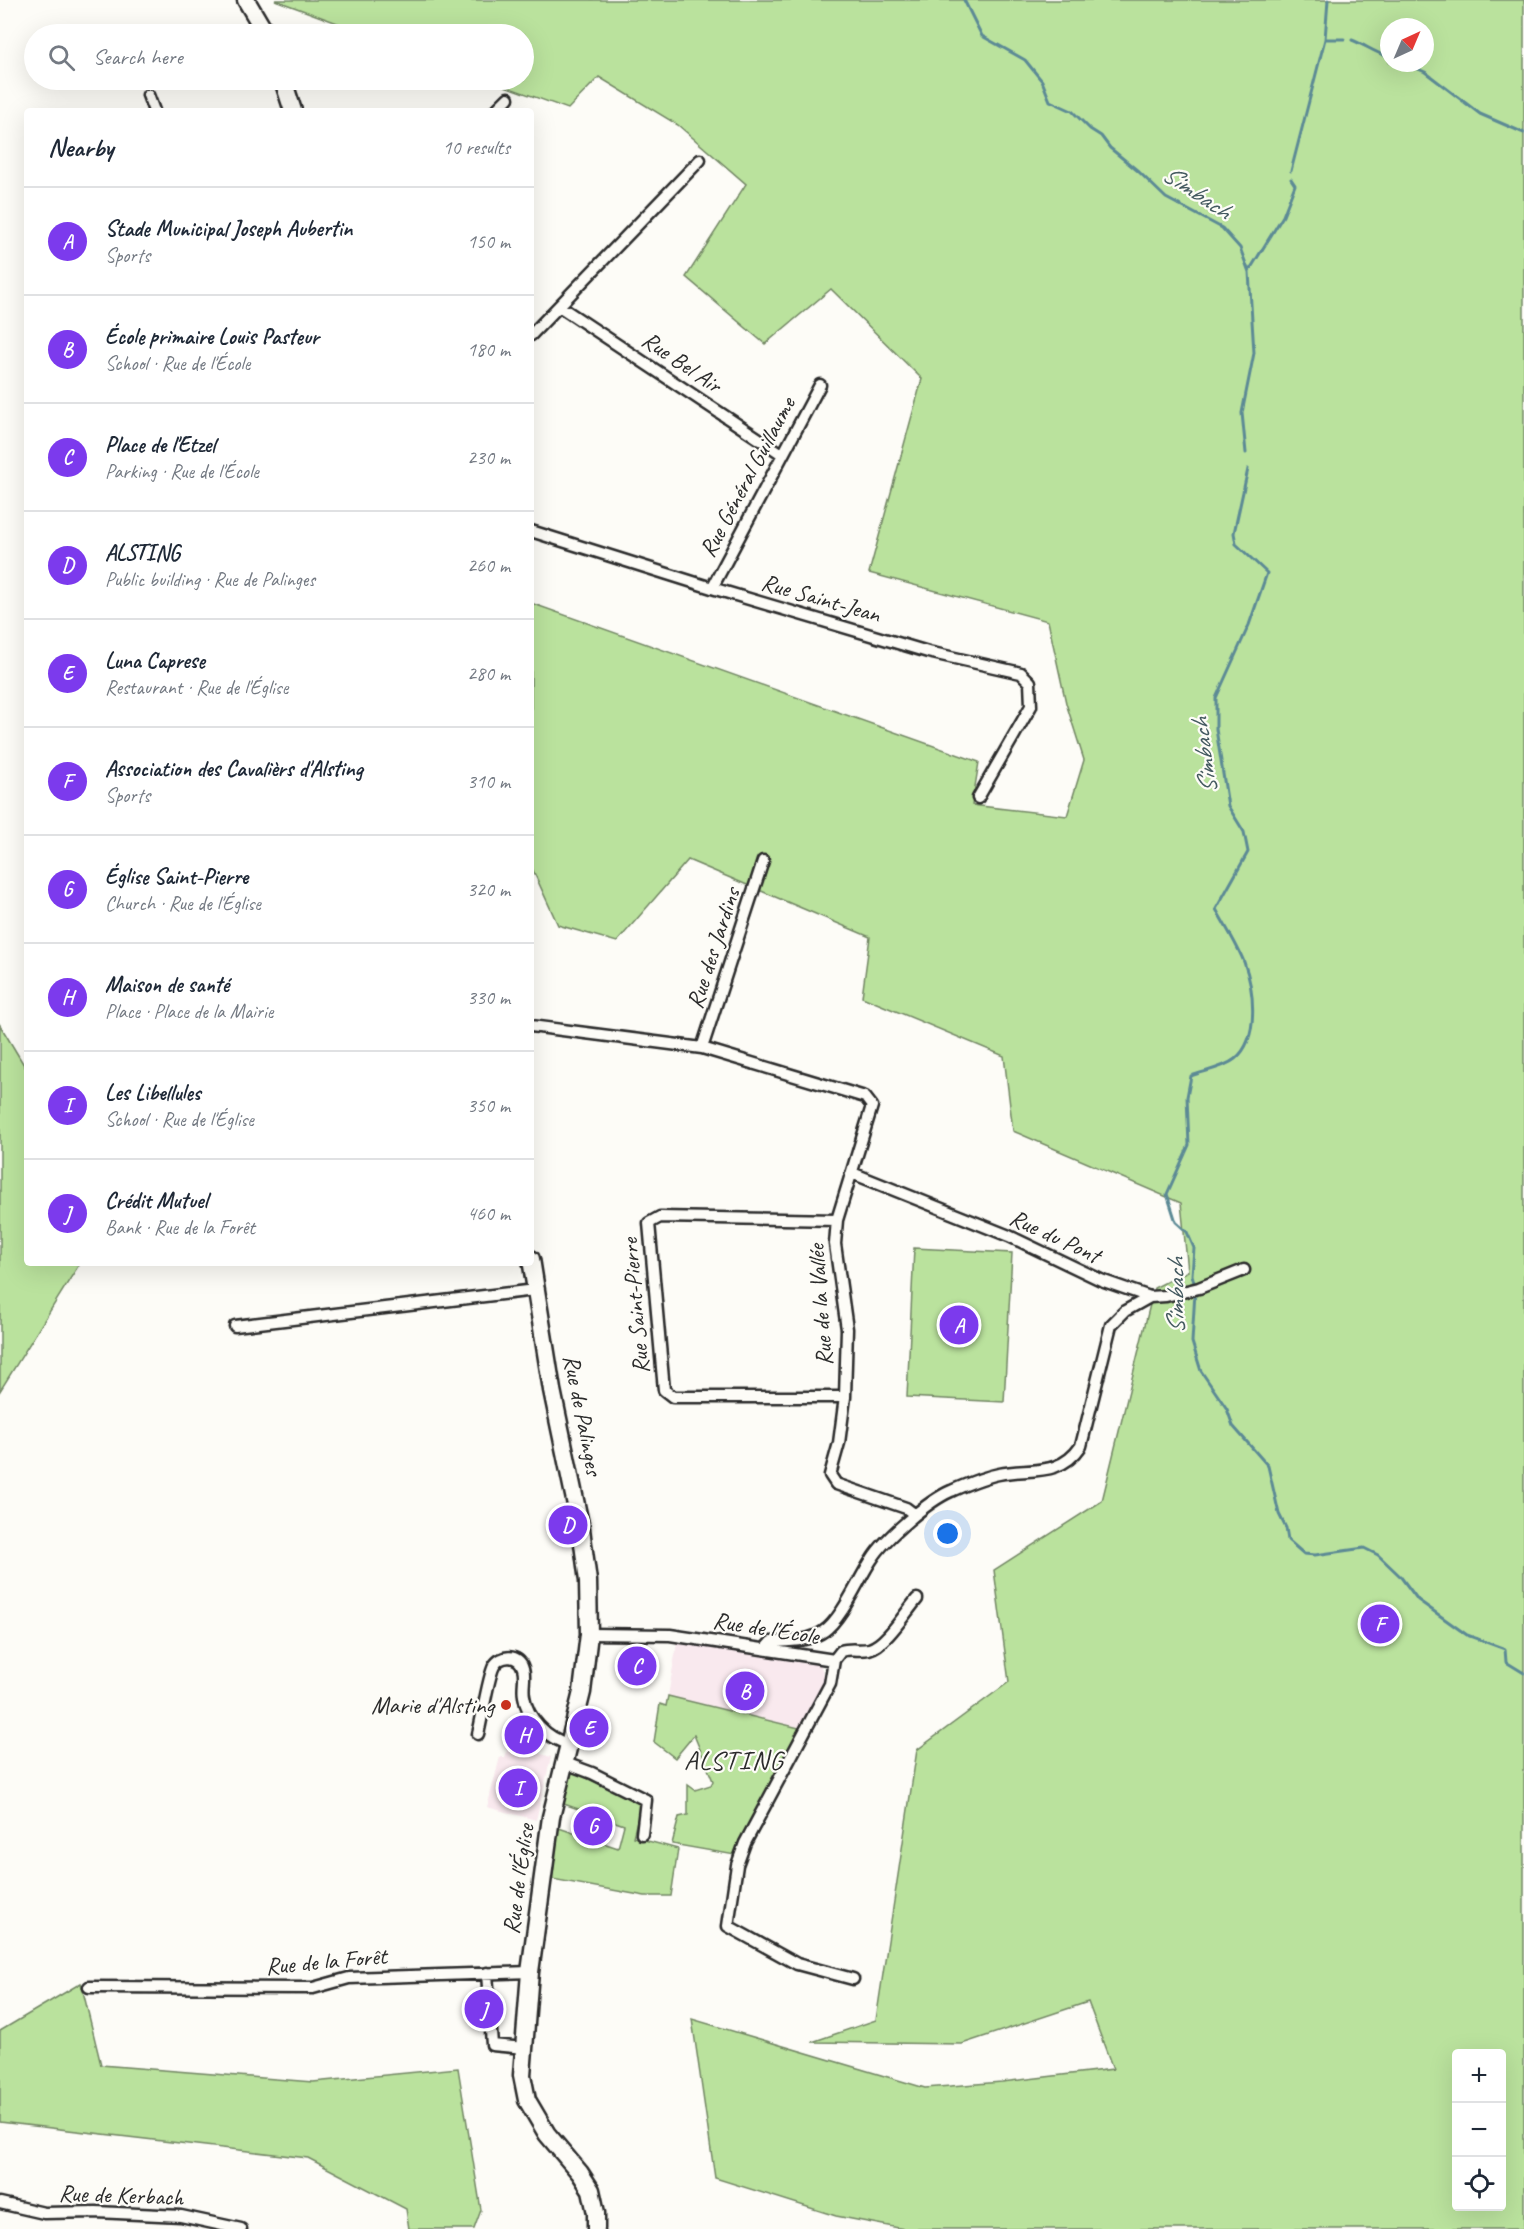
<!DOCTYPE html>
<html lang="en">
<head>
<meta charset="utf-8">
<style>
	:root { --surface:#fff; --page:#f6f6f7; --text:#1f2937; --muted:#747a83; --line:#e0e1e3; --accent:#7c3aed }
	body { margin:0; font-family:Caveat,sans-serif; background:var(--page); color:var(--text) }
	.controls { position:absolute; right:18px; bottom:18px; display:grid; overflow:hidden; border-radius:6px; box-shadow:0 6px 24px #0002 }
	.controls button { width:54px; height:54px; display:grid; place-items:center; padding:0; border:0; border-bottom:2px solid var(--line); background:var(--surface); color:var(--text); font:30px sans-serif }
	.compass { position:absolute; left:1380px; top:18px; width:54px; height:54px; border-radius:50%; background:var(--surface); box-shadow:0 6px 24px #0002; rotate:44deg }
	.you { position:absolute; left:948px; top:1534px; width:21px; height:21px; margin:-15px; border:4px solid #fff; border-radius:50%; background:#1a73e8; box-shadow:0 0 0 9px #1a73e833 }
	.badge { display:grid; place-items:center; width:39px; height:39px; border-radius:50%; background:var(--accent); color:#fff; font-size:20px; font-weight:700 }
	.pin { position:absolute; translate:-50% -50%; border:3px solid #fff; box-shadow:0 2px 6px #0006 }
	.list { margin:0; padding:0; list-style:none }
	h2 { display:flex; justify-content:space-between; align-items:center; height:78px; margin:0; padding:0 24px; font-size:26px }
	h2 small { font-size:20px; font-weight:400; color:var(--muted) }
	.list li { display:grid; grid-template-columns:39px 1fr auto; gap:18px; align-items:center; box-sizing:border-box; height:108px; padding:0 24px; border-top:2px solid var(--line) }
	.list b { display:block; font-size:22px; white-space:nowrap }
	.list p { margin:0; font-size:20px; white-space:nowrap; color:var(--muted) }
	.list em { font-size:20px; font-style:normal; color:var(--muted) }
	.icon { flex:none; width:33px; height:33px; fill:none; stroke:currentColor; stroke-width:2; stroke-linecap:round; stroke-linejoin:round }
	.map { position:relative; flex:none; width:1524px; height:2229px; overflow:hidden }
	.search { position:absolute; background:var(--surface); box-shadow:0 6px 24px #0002; left:24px; top:24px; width:510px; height:66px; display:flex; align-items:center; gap:15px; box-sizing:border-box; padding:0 21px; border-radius:33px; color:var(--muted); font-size:22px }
	.panel { position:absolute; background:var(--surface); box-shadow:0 6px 24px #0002; left:24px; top:108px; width:510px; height:1158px; border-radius:6px }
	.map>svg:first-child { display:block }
	.built { fill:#f9e9ee }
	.green { fill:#bae29d; stroke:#728664; stroke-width:1.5; fill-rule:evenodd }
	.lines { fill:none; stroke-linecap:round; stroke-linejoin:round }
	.stream { stroke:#5c8a95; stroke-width:3 }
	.minor-casing { stroke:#2b2b2b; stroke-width:15 }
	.secondary-casing { stroke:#2b2b2b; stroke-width:21 }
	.minor { stroke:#fdfcf7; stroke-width:10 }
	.secondary { stroke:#fdfcf7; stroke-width:16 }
	.poi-dot { fill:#c8321e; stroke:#fdfcf7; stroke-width:2 }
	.labels { text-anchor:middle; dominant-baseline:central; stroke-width:4.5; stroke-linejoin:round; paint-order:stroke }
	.street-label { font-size:24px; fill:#2b2b2b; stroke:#fdfcf7 }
	.poi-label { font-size:24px; fill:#2b2b2b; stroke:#fdfcf7; text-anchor:end }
	.water-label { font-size:26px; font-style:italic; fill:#445a60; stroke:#fdfcf7 }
	.quarter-label { font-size:27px; letter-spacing:1.5px; fill:#2b2b2b; stroke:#fdfcf7 }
</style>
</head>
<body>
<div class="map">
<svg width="1524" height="2229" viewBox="0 0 1524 2229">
	<rect width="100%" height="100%" fill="#fdfcf7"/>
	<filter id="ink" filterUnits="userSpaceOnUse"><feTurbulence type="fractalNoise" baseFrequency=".0167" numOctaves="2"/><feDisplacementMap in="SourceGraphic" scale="12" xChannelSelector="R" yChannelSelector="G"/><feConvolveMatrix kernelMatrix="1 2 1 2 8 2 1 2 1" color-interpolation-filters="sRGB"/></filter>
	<g filter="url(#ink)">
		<path class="built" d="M677 1643 820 1665 824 1675V1686L799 1728 668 1696Z
			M509 1744 551 1757 536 1820 487 1807 500 1757H505Z"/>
		<path class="green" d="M275 0H1524V2229H904L836 2216 715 2178 692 2019 925 2088 1002 2082 1113 2069 1088 2002 962 2044 812 2042 876 2020 917 1750 1009 1682 994 1570 1102 1501 1154 1288 1188 1271 1181 1203 1013 1131 1004 1056 862 997 870 937 688 860 617 942 558 925 531 866V603L979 762 972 805 1067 816 1084 760 1066 703 1048 621 869 573 922 379 831 289 765 344 686 277 746 184 678 125 599 77 568 109 488 80H524V34H367ZM1389 27H1425V63H1389ZM1456 2054H1502V2206H1456Z
			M0 1025 27 1070V1263H80L0 1391Z
			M914 1248 1012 1253 1004 1402 907 1397Z
			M668 1696 799 1728 735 1855 672 1844 679 1817 688 1815V1785L695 1790 711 1785 713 1781 694 1735 675 1758 654 1742 660 1704 666 1706Z
			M570 1770 641 1804 633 1837 678 1849 671 1896H645L552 1879 555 1854 552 1852 556 1827 618 1848 624 1825 561 1803Z
			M81 1983 101 2065 313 2082 458 2068 481 2210 474 2229H409L406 2209 308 2158 0 2122V2031Z"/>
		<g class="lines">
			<path class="stream" d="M964 0 982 36 1025 60 1042 81 1050 101 1072 111 1090 129 1101 136 1110 148 1138 171 1166 198 1222 228 1240 248 1249 272 1254 353 1242 413 1246 453
				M1325 39H1344
				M1352 40C1365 45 1375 53 1389 57
				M1405 63 1425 72 1480 114 1524 133
				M1291 171 1325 39 1328 0
				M1249 271 1283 216 1295 185 1291 179
				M1195 1286 1192 1275 1194 1248 1187 1232 1176 1222 1167 1194 1189 1145 1187 1097 1191 1076C1204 1071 1224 1068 1235 1059 1260 1039 1254 989 1244 962 1237 944 1225 926 1216 909L1248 852 1244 832 1228 806 1216 729V698L1249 625 1267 573 1236 544 1234 533 1248 469
				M1195 1292 1192 1342 1201 1371 1227 1409 1233 1426 1268 1466 1279 1514 1286 1528 1288 1540 1304 1554 1315 1555 1364 1548 1378 1555 1400 1576 1418 1600 1467 1635 1505 1649 1506 1662 1524 1673"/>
			<g class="minor-casing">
				<path id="minor" d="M148 95 154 111
					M495 111 508 98
					M559 306 782 454
					M531 335 700 160
					M531 531 712 588 928 652 1021 673 1030 682 1031 706 978 798
					M712 588 820 385
					M531 1026 702 1048 865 1097 872 1106 837 1220 835 1244 847 1329 845 1397 839 1443 830 1475 836 1484 906 1508 914 1514
					M702 1048 763 861
					M852 1173 1009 1236 1101 1280 1150 1297 1166 1296 1199 1288 1244 1270
					M837 1220 660 1217 649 1223 664 1390 673 1397H845
					M235 1326 535 1290
					M589 1634 670 1635 834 1660
					M765 1649 771 1642C788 1641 809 1642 824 1631 842 1619 859 1578 872 1559 885 1538 928 1501 951 1491 965 1485 983 1477 999 1474 1031 1468 1060 1477 1081 1446L1111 1325 1125 1311 1150 1297
					M478 1734C482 1719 488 1677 494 1666 501 1654 519 1654 523 1668 526 1676 522 1687 524 1696 527 1718 547 1739 569 1744
					M565 1763 592 1773 646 1800 642 1834
					M487 1973 492 2045 524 2048
					M853 1979 797 1964 728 1926 737 1865 745 1843 830 1684 834 1660 841 1651C850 1648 859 1651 869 1649 886 1645 905 1613 917 1599
					M89 1987 313 1988 349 1978 530 1972
					M0 2203 44 2213 96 2212 181 2216 241 2229"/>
			</g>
			<g class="secondary-casing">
				<path id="secondary" d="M246 0 266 34
					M283 80 293 111
					M531 1259 552 1390 581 1529 588 1581 589 1634 582 1692 551 1817 530 1972 522 2075 527 2100 547 2134 580 2173 591 2190 596 2213V2229"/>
			</g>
			<use href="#minor" class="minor"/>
			<use href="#secondary" class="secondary"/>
		</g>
	</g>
	<circle class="poi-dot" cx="506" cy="1705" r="6"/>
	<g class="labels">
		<g class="street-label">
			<text transform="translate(682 362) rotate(34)">Rue Bel Air</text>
			<text transform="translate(747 477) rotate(-62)">Rue Général Guillaume</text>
			<text transform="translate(821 598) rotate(16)">Rue Saint-Jean</text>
			<text transform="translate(713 948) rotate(-72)">Rue des Jardins</text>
			<text transform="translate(1055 1236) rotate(25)">Rue du Pont</text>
			<text transform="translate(820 1305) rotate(-94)">Rue de la Vallée</text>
			<text transform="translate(635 1306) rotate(-95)">Rue Saint-Pierre</text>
			<text transform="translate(583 1415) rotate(79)">Rue de Palinges</text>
			<text transform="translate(766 1628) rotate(9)">Rue de l'École</text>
			<text transform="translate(518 1879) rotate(-82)">Rue de l'Église</text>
			<text transform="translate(326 1961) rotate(-5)">Rue de la Forêt</text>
			<text transform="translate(121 2195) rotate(2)">Rue de Kerbach</text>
		</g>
		<g class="poi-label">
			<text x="494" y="1705">Marie d'Alsting</text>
		</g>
		<g class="water-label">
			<text transform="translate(1197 192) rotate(34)">Simbach</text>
			<text transform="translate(1204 756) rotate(-97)">Simbach</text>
			<text transform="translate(1175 1296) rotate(-90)">Simbach</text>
		</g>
		<g class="quarter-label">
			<text x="734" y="1760">ALSTING</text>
		</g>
	</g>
</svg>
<div class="controls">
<button>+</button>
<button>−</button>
<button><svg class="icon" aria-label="locate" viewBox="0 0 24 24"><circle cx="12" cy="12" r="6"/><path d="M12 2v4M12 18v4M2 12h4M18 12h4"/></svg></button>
</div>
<svg class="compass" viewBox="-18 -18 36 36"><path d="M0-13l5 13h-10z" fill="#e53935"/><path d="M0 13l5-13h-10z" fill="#747a83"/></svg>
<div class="you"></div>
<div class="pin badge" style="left:959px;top:1325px">A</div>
<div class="pin badge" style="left:745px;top:1691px">B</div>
<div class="pin badge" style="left:637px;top:1666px">C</div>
<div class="pin badge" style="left:568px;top:1525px">D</div>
<div class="pin badge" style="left:589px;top:1728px">E</div>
<div class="pin badge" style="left:1380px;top:1624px">F</div>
<div class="pin badge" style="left:593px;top:1826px">G</div>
<div class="pin badge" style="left:524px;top:1735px">H</div>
<div class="pin badge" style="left:518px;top:1788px">I</div>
<div class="pin badge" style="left:484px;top:2009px">J</div>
<div class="search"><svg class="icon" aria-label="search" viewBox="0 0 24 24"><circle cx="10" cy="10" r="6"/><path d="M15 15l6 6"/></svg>Search here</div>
<section class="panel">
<h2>Nearby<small>10 results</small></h2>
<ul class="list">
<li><span class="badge">A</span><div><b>Stade Municipal Joseph Aubertin</b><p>Sports</p></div><em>150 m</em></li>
<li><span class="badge">B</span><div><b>École primaire Louis Pasteur</b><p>School · Rue de l'École</p></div><em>180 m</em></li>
<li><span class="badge">C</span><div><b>Place de l'Etzel</b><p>Parking · Rue de l'École</p></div><em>230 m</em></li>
<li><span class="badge">D</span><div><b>ALSTING</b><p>Public building · Rue de Palinges</p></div><em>260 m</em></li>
<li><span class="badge">E</span><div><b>Luna Caprese</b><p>Restaurant · Rue de l'Église</p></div><em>280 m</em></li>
<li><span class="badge">F</span><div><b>Association des Cavalièrs d'Alsting</b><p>Sports</p></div><em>310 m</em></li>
<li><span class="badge">G</span><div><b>Église Saint-Pierre</b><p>Church · Rue de l'Église</p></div><em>320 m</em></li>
<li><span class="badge">H</span><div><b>Maison de santé</b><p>Place · Place de la Mairie</p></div><em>330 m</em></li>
<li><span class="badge">I</span><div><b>Les Libellules</b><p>School · Rue de l'Église</p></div><em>350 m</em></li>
<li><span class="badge">J</span><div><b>Crédit Mutuel</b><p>Bank · Rue de la Forêt</p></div><em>460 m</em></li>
</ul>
</section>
</div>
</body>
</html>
